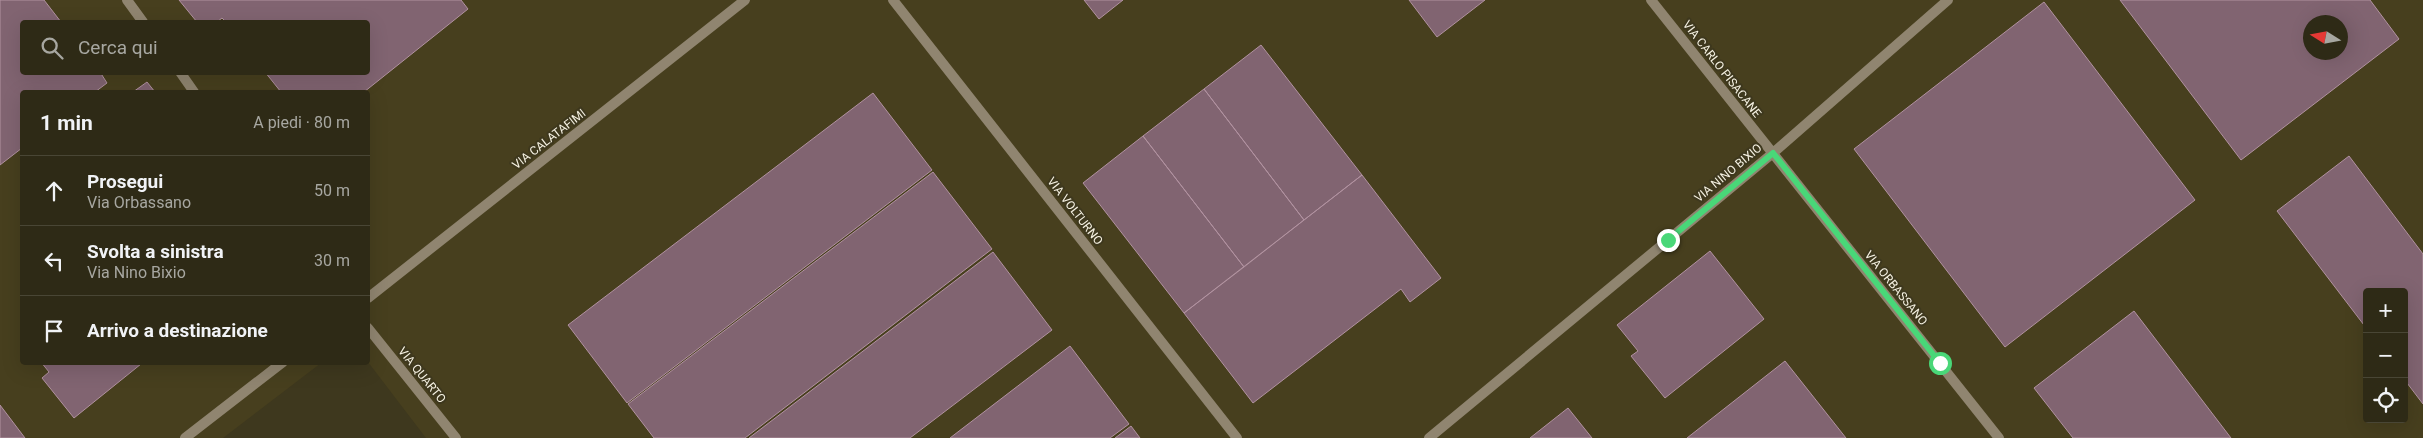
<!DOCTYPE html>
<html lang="it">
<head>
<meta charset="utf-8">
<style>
	:root { --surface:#2e2a16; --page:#3a3623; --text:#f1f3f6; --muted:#a7a7a1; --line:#494635 }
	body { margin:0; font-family:Roboto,sans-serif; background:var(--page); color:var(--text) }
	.controls { position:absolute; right:15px; bottom:15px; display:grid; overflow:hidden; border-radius:5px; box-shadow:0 5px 20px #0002 }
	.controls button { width:45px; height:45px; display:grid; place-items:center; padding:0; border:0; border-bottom:1px solid var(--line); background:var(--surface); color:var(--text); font:25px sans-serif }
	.compass { position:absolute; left:2303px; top:15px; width:45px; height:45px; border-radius:50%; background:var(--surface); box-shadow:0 5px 20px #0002; rotate:281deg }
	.stop { position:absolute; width:15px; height:15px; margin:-11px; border:4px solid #49d778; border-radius:50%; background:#fff }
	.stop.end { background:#49d778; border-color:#fff; box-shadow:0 1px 5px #0008 }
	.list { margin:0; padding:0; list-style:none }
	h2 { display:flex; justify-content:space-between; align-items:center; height:65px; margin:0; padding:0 20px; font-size:21px }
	h2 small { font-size:16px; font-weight:400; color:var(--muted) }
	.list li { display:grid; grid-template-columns:32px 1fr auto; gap:15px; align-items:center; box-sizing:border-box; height:70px; padding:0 20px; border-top:1px solid var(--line) }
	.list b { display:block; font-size:19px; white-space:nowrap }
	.list p { margin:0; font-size:16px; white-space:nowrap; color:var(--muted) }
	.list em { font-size:16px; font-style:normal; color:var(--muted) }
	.icon { flex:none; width:28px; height:28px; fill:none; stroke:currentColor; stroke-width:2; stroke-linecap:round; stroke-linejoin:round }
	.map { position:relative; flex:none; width:2423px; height:438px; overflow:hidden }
	.search { position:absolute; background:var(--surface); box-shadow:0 5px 20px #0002; left:20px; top:20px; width:350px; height:55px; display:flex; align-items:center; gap:12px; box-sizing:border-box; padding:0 18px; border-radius:5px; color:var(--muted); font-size:19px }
	.panel { position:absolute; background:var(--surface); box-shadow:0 5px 20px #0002; left:20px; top:90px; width:350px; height:275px; border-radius:5px }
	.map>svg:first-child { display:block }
	.built { fill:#473f1e; fill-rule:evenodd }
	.building { fill:#816471; stroke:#b192a0; fill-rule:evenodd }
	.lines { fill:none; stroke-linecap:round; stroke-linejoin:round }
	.street { stroke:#908570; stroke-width:10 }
	.route { stroke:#49d778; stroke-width:6 }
	.labels { text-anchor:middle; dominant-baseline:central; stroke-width:4; stroke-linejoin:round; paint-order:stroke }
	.street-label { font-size:12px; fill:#f6f2e3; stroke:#3e381e }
</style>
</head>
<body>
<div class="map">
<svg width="2423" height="438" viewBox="0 0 2423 438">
	<rect width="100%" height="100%" fill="#3e381e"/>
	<path class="built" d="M0 0H2423V438H426L368 362V92H22V362L321 363 223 438H0ZM22 22H368V72H22ZM2310 22H2340V52H2310ZM2367 292H2404V419H2367Z"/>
	<path class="building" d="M0 0H44L61 22H22V72H100L107 83 95 92H22V148L0 165Z
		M179 0H461L468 9 364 92H281L265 72H368V22H226L222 18 217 22H197Z
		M1084 0H1123L1099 19Z
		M1409 0H1485L1437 37Z
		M2120 0H2370L2399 39 2241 160ZM2310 22H2340V52H2310Z
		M2044 2 2195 200 2005 347 1854 149Z
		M1261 45 1362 175 1304 220 1204 89Z
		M147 82 155 92H133Z
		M1204 89 1304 220 1244 267 1143 136Z
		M873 93 932 170 627 403 568 325Z
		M1143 136 1244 267 1184 313 1083 183Z
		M2349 156 2423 254V404L2404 379V292H2367V329L2277 211Z
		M933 172 992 249 745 438H654L628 404Z
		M1362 175 1441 278 1410 302 1401 289 1253 403 1184 313Z
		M1710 251 1764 319 1665 398 1631 356 1638 351 1617 325Z
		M993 252 1052 330 910 438H749Z
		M2134 311 2231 438H2073L2034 388Z
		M1070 346 1129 424 1110 438H950Z
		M1785 361 1846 438H1687Z
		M41 362H140L141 364 74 418 42 378 49 372Z
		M0 405 25 438H0Z
		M1568 408 1592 438H1530Z
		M1131 426 1140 438H1115Z"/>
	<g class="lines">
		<path class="street" d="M127 0 143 22
			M893 0 1237 438
			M1651 0 1999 438
			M180 72 194 92
			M368 298 745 0
			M368 328 456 438
			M185 438 283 362
			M1429 438 1773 153 1948 0"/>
	</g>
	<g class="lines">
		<path class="route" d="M1668 240 1773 153 1940 363"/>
	</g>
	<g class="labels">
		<g class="street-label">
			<text transform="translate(1722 69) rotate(52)">VIA CARLO PISACANE</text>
			<text transform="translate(549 139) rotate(-38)">VIA CALATAFIMI</text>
			<text transform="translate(1728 173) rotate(-40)">VIA NINO BIXIO</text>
			<text transform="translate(1075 211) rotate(52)">VIA VOLTURNO</text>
			<text transform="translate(1896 288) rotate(51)">VIA ORBASSANO</text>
			<text transform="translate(422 375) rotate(51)">VIA QUARTO</text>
		</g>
	</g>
</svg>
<div class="controls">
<button>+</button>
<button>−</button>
<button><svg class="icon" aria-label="locate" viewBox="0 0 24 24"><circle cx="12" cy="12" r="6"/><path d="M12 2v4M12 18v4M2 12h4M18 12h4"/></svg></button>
</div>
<svg class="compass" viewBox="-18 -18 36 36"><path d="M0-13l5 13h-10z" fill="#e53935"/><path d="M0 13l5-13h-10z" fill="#a7a7a1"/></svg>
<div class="stop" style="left:1940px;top:363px"></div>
<div class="stop end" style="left:1668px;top:240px"></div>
<div class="search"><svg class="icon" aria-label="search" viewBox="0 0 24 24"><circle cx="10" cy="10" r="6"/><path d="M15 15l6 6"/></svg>Cerca qui</div>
<section class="panel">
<h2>1 min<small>A piedi · 80 m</small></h2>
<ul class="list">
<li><svg class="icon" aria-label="ahead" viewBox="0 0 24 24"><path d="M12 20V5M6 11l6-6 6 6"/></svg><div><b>Prosegui</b><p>Via Orbassano</p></div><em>50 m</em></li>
<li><svg class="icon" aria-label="left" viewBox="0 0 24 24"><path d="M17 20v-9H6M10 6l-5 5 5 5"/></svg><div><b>Svolta a sinistra</b><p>Via Nino Bixio</p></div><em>30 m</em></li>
<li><svg class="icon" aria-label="arrive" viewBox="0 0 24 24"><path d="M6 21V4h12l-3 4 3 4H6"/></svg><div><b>Arrivo a destinazione</b></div></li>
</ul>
</section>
</div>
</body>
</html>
